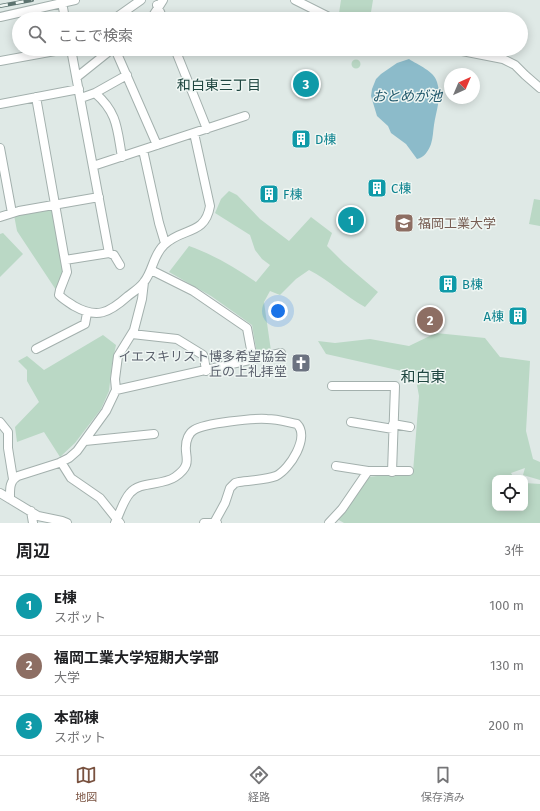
<!DOCTYPE html>
<html lang="ja">
<head>
<meta charset="utf-8">
<style>
	:root { --surface:#fff; --page:#f2f2f2; --text:#202124; --muted:#757577; --line:#e0e0e0; --accent:#795240 }
	body { margin:0; font-family:"Fira Sans","Noto Sans JP",sans-serif; background:var(--page); color:var(--text) }
	.controls { position:absolute; right:12px; bottom:12px; display:grid; overflow:hidden; border-radius:8px; box-shadow:0 2px 10px #0003 }
	.controls button { width:36px; height:36px; display:grid; place-items:center; padding:0; border:0; border-bottom:1px solid var(--line); background:var(--surface); color:var(--text); font:20px sans-serif }
	.compass { position:absolute; left:444px; top:68px; width:36px; height:36px; border-radius:50%; background:var(--surface); box-shadow:0 2px 10px #0003; rotate:44deg }
	.you { position:absolute; left:278px; top:311px; width:14px; height:14px; margin:-10px; border:3px solid #fff; border-radius:50%; background:#1a73e8; box-shadow:0 0 0 6px #1a73e833 }
	.badge { display:grid; place-items:center; width:26px; height:26px; border-radius:50%; background:var(--accent); color:#fff; font-size:13px; font-weight:700 }
	.pin { position:absolute; translate:-50% -50%; border:2px solid #fff; box-shadow:0 1px 4px #0006 }
	.list { margin:0; padding:0; list-style:none }
	h2 { display:flex; justify-content:space-between; align-items:center; height:52px; margin:0; padding:0 16px; font-size:17px }
	h2 small { font-size:13px; font-weight:400; color:var(--muted) }
	.list li { display:grid; grid-template-columns:26px 1fr auto; gap:12px; align-items:center; box-sizing:border-box; height:60px; padding:0 16px; border-top:1px solid var(--line) }
	.list b { display:block; font-size:15px; white-space:nowrap }
	.list p { margin:0; font-size:13px; white-space:nowrap; color:var(--muted) }
	.list em { font-size:13px; font-style:normal; color:var(--muted) }
	.icon { flex:none; width:22px; height:22px; fill:none; stroke:currentColor; stroke-width:2; stroke-linecap:round; stroke-linejoin:round }
	.map { position:relative; flex:none; width:540px; height:523px; overflow:hidden }
	.search { position:absolute; background:var(--surface); box-shadow:0 2px 10px #0003; left:12px; right:12px; top:12px; height:44px; display:flex; align-items:center; gap:10px; box-sizing:border-box; padding:0 14px; border-radius:22px; color:var(--muted); font-size:15px }
	.sheet { height:232px; background:var(--surface) }
	nav { display:flex; justify-content:space-around; align-items:center; box-sizing:border-box; height:56px; border-top:1px solid var(--line); background:var(--surface); font-size:11px; color:var(--muted) }
	nav a { display:grid; justify-items:center; gap:2px }
	nav .on { color:var(--accent) }
	.map>svg:first-child { display:block }
	.green { fill:#bad8c5 }
	.water { fill:#8cbbca }
	.lines { fill:none; stroke-linecap:round; stroke-linejoin:round }
	.street-casing { stroke:#a3b0ad; stroke-width:10 }
	.street { stroke:#fff; stroke-width:8 }
	.rail-casing { stroke:#5c736f; stroke-width:4 }
	.rail { stroke:#eff6f3; stroke-width:2.5; stroke-dasharray:8; stroke-linecap:butt }
	.labels { text-anchor:middle; dominant-baseline:central; stroke-width:3; stroke-linejoin:round; paint-order:stroke }
	.culture-label { font-size:13px; fill:#0d838f; stroke:#eff6f3; text-anchor:start }
	.education-label { font-size:13px; fill:#785e54; stroke:#eff6f3; text-anchor:start }
	.worship-label { font-size:13px; fill:#5b616d; stroke:#eff6f3; text-anchor:end }
	.neighbourhood-label { font-size:14px; fill:#204741; stroke:#eff6f3 }
	.water-label { font-size:14px; font-style:italic; fill:#225a6d; stroke:#eff6f3 }
	.quarter-label { font-size:15px; fill:#204741; stroke:#eff6f3 }
</style>
</head>
<body>
<div class="map">
<svg width="540" height="523" viewBox="0 0 540 523">
	<rect width="100%" height="100%" fill="#dfe9e6"/>
	<path class="green" d="M341 0H373L370 18 339 13Z
		M351.5 64a4.5 4.5 0 1 1 9 0a4.5 4.5 0 1 1-9 0Z
		M229 191 237 195 260 219 289 241 311 217 332 233 327 246 344 263 378 292 365 307C345 296 329 280 309 270L296 279 280 295 270 291 264 302 271 351 257 354 252 325 211 296 169 272 189 246C214 255 234 267 256 282L270 265 262 259 255 250 250 235 215 213 221 199Z
		M534 199 540 200V226L529 224Z
		M53 208 65 271 56 290 17 231 14 215Z
		M3 233 23 254 0 277V234Z
		M436 333 485 338 500 357 530 361 526 431 533 459 540 462V480L523 475 525 468 511 473 514 478H495V508H525V483L540 484V523H344L337 519 368 477 413 472 419 396 415 374 326 354 318 341 335 343 370 339 409 346Z
		M103 335 116 345 112 364 109 391 101 409 75 443 60 457 44 432 17 442 15 427 39 402 27 381V370L18 361 27 356 44 370Z"/>
	<path class="water" d="M409 59C418 65 434 71 437 82 442 97 436 111 434 125 433 131 433 138 431 144 429 150 424 158 417 159L406 144 391 133 388 126 377 116 371 96 372 89 376 79 381 74 397 63Z"/>
	<g class="lines">
		<g class="street-casing">
			<path id="street" d="M295 0 333 19
				M62 2 65 19
				M157 5 163 19
				M0 17 75 0
				M114 19 141 0
				M151 19 163 0
				M71 49 109 253 114 255 120 265
				M115 49 157 145
				M175 49 207 129
				M452 49 503 59 515 65 525 75 540 88
				M0 61 66 49
				M77 77 112 49
				M95 93C118 113 117 129 122 157
				M36 97 67 272 60 290 59 295C64 300 68 302 74 306 97 319 109 313 128 296 133 292 140 288 144 282 153 271 153 255 164 245 182 227 205 236 210 206L194 133
				M81 98 95 93 127 75
				M0 104 79 89
				M0 148 12 213
				M143 150 159 223 165 243
				M93 166 245 116
				M0 217 19 211 99 197
				M65 260 109 253
				M151 270 193 291 247 328 253 360
				M132 334 177 339 203 355 204 357 206 371
				M36 349 85 324 87 313
				M332 386H395L392 472
				M116 390 281 353
				M0 422 8 432V448L13 479
				M351 422 393 429
				M393 424 410 427
				M85 441 154 434
				M61 462 71 478 100 498 120 523
				M336 466 368 471
				M0 493 38 516 62 521 67 523
				M10 499C10 489 9 481 18 476L59 463 69 458 77 451 106 411 116 390 115 379 118 356 134 330 142 299 144 282
				M31 511 33 523
				M115 523C120 513 123 501 130 493 140 481 162 486 175 477 197 462 180 454 188 437 189 435 192 431 194 430 205 423 254 418 267 419 277 419 287 422 297 424 310 437 290 469 276 476 266 480 251 480 239 482L235 483 230 488 225 503 214 523
				M204 523H217
				M329 523 342 509 368 471H409"/>
		</g>
		<use href="#street" class="street"/>
		<g class="rail-casing">
			<path id="rail" d="M0 6 32 0"/>
		</g>
		<use href="#rail" class="rail"/>
	</g>
	<defs>
		<g id="building-square" transform="scale(1)"><rect x="-9" y="-9" width="18" height="18" rx="4" fill="#0f9aa8" stroke="#eff6f3"/><path d="M-4-6H4V6H1V3H-1V6H-4ZM-2.5-4.3h1.7v1.8h-1.7ZM.8-4.3h1.7v1.8H.8ZM-2.5-1h1.7V.8h-1.7ZM.8-1h1.7V.8H.8Z" fill="#fff"/></g>
		<g id="university-square" transform="scale(1)"><rect x="-9" y="-9" width="18" height="18" rx="4" fill="#8d6e63" stroke="#eff6f3"/><path d="M0-5L7-2L0 1L-7-2ZM-4 1L0 2.5L4 1V4Q0 6-4 4Z" fill="#fff"/></g>
		<g id="church-square" transform="scale(1)"><rect x="-9" y="-9" width="18" height="18" rx="4" fill="#6b7280" stroke="#eff6f3"/><path d="M-1.2-6h2.4v3.5h3.3v2.4h-3.3V6h-2.4V-.1h-3.3v-2.4h3.3Z" fill="#fff"/></g>
	</defs>
	<g fill-rule="evenodd">
		<use href="#building-square" x="301" y="139"/>
		<use href="#building-square" x="377" y="188"/>
		<use href="#building-square" x="269" y="194"/>
		<use href="#university-square" x="404" y="223"/>
		<use href="#building-square" x="448" y="284"/>
		<use href="#building-square" x="518" y="316"/>
		<use href="#church-square" x="301" y="363"/>
	</g>
	<g class="labels">
		<g class="culture-label">
			<text x="315" y="139">D棟</text>
			<text x="391" y="188">C棟</text>
			<text x="283" y="194">F棟</text>
			<text x="462" y="284">B棟</text>
			<text x="504" y="316" text-anchor="end">A棟</text>
		</g>
		<g class="education-label">
			<text x="418" y="223">福岡工業大学</text>
		</g>
		<g class="worship-label">
			<text x="287" y="356">イエスキリスト博多希望協会<tspan x="287" dy="15">丘の上礼拝堂</tspan></text>
		</g>
		<g class="neighbourhood-label">
			<text x="219" y="85">和白東三丁目</text>
		</g>
		<g class="water-label">
			<text x="407" y="96">おとめが池</text>
		</g>
		<g class="quarter-label">
			<text x="423" y="377">和白東</text>
		</g>
	</g>
</svg>
<div class="controls">
<button><svg class="icon" aria-label="locate" viewBox="0 0 24 24"><circle cx="12" cy="12" r="6"/><path d="M12 2v4M12 18v4M2 12h4M18 12h4"/></svg></button>
</div>
<svg class="compass" viewBox="-18 -18 36 36"><path d="M0-13l5 13h-10z" fill="#e53935"/><path d="M0 13l5-13h-10z" fill="#757577"/></svg>
<div class="you"></div>
<div class="pin badge" style="left:351px;top:220px;background:#0f9aa8">1</div>
<div class="pin badge" style="left:430px;top:320px;background:#8d6e63">2</div>
<div class="pin badge" style="left:306px;top:84px;background:#0f9aa8">3</div>
<div class="search"><svg class="icon" aria-label="search" viewBox="0 0 24 24"><circle cx="10" cy="10" r="6"/><path d="M15 15l6 6"/></svg>ここで検索</div>
</div>
<section class="sheet">
<h2>周辺<small>3件</small></h2>
<ul class="list">
<li><span class="badge" style="background:#0f9aa8">1</span><div><b>E棟</b><p>スポット</p></div><em>100 m</em></li>
<li><span class="badge" style="background:#8d6e63">2</span><div><b>福岡工業大学短期大学部</b><p>大学</p></div><em>130 m</em></li>
<li><span class="badge" style="background:#0f9aa8">3</span><div><b>本部棟</b><p>スポット</p></div><em>200 m</em></li>
</ul>
</section>
<nav>
<a class="on"><svg class="icon" aria-label="map" viewBox="0 0 24 24"><path d="M3 6l6-2 6 2 6-2v14l-6 2-6-2-6 2zM9 4v14M15 6v14"/></svg>地図</a>
<a><svg class="icon" aria-label="directions" viewBox="0 0 24 24"><path d="M12 3l9 9-9 9-9-9zM9 14v-3h6M13 9l2 2-2 2"/></svg>経路</a>
<a><svg class="icon" aria-label="saved" viewBox="0 0 24 24"><path d="M7 4h10v16l-5-4-5 4z"/></svg>保存済み</a>
</nav>
</body>
</html>
